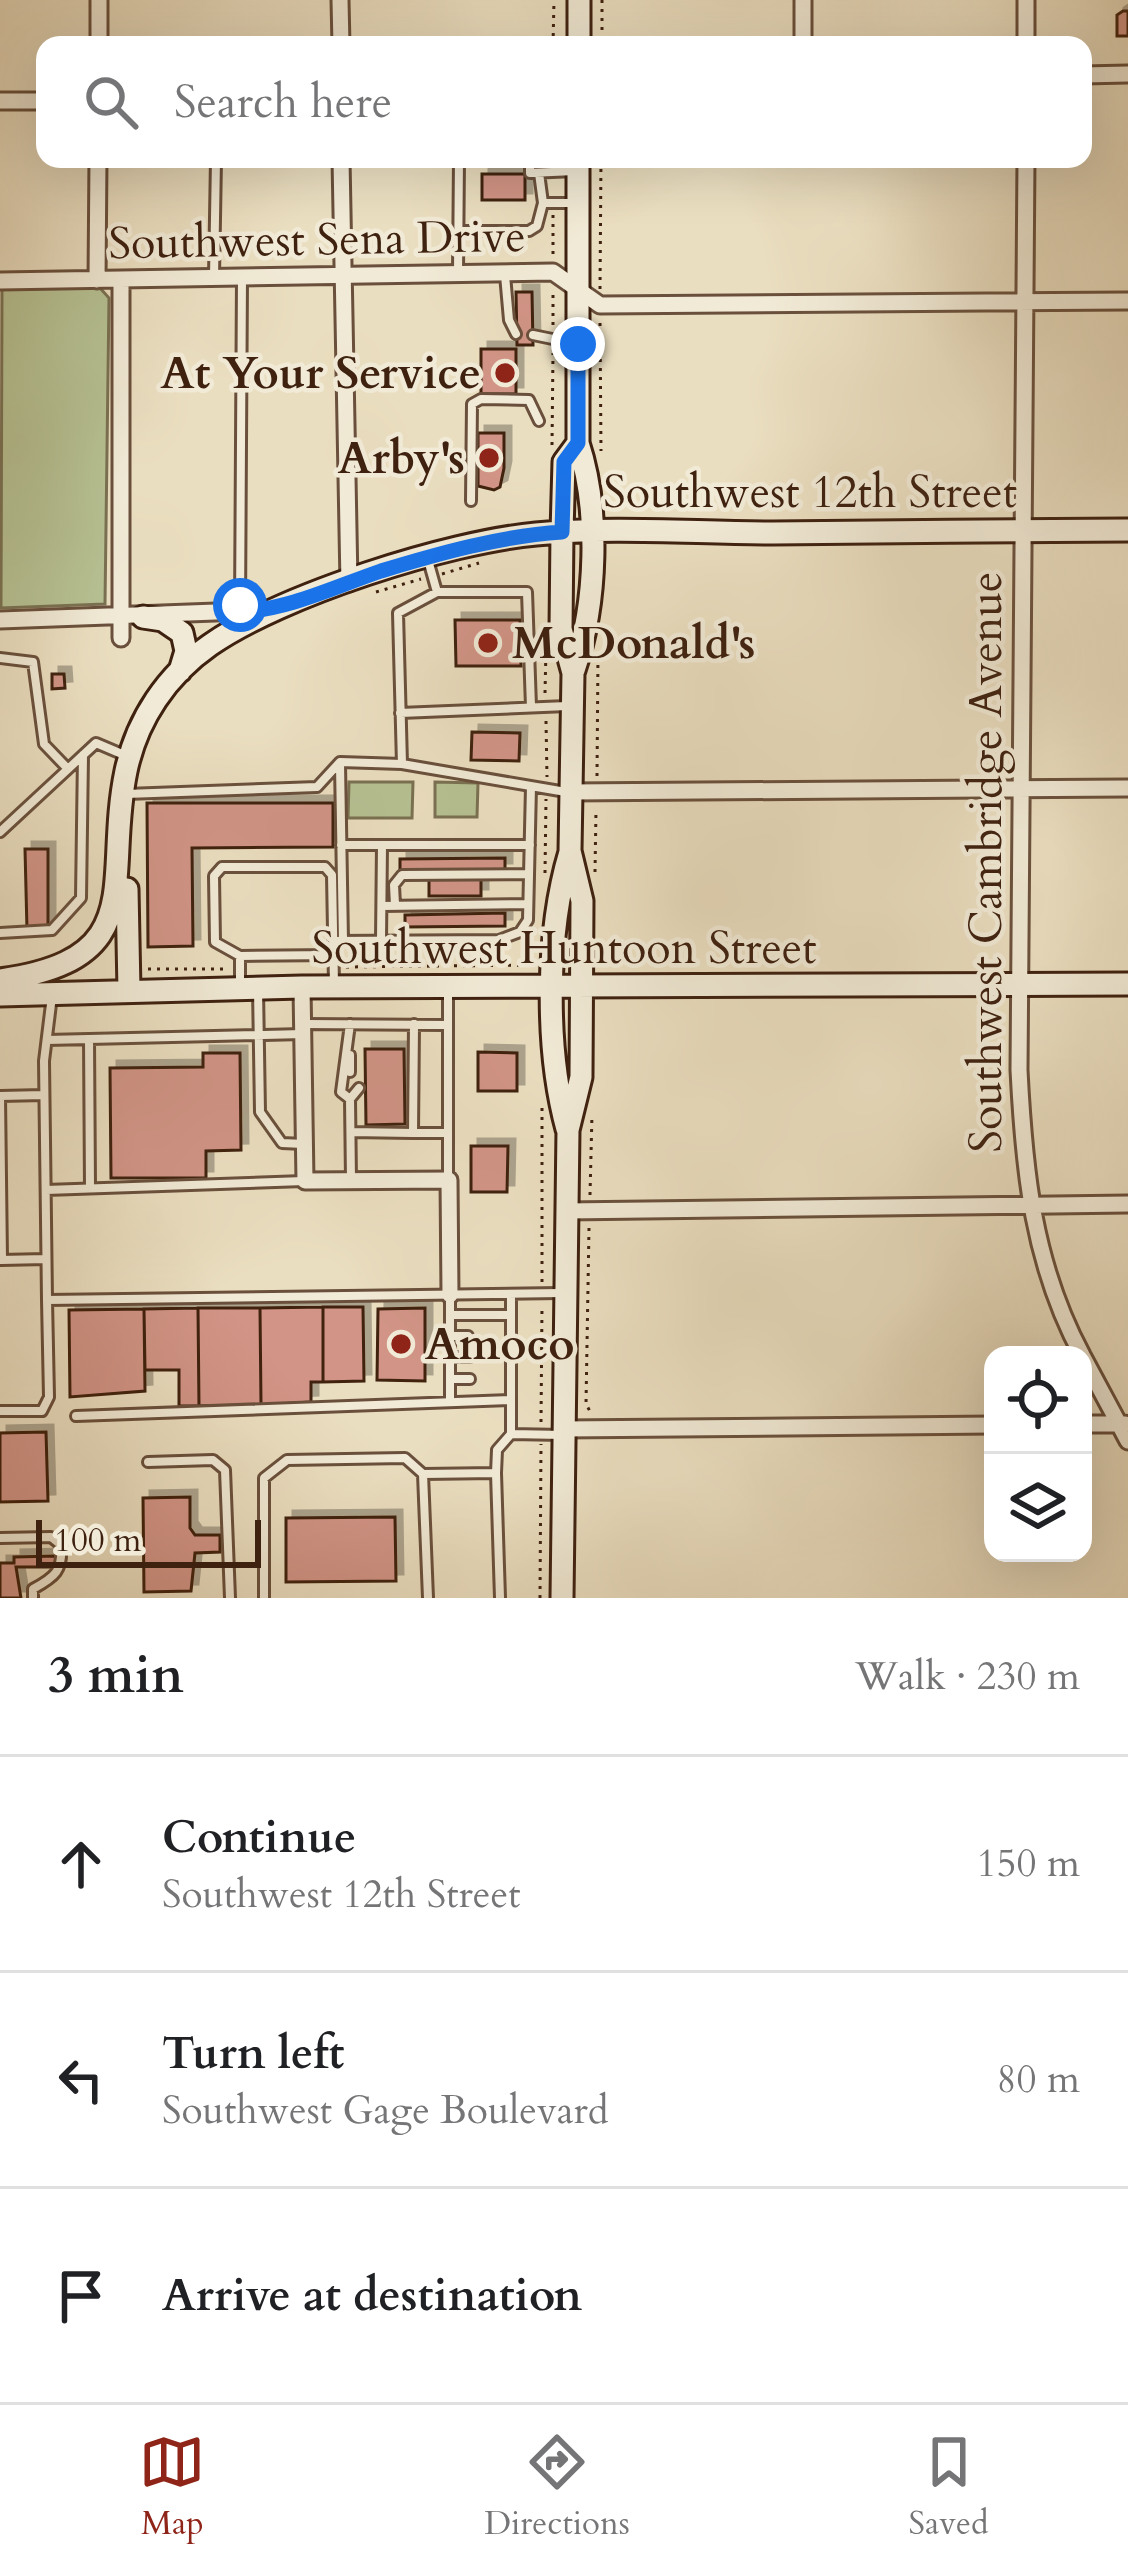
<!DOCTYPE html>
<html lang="en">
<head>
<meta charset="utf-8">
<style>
	:root { --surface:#fff; --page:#f2f2f2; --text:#202124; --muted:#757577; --line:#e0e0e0; --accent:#8f2418 }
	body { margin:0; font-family:Cardo,serif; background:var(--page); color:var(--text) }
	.controls { position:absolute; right:36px; bottom:36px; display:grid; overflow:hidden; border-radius:24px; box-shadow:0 12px 48px #0002 }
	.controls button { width:108px; height:108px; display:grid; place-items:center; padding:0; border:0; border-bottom:3px solid var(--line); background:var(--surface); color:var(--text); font:60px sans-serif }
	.scale { position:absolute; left:36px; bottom:30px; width:225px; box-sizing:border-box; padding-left:12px; border:6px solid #3f2110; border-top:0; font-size:33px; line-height:42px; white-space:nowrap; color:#3f2110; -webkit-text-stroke:9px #f1ead6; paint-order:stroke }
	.stop { position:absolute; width:36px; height:36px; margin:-27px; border:9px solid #1a73e8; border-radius:50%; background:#fff }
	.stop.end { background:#1a73e8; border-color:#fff; box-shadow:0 3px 12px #0008 }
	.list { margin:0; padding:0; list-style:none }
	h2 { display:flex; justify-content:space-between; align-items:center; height:156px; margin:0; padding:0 48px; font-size:51px }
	h2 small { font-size:39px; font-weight:400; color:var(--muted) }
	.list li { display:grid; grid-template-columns:78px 1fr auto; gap:36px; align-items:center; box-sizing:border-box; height:216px; padding:0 48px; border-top:3px solid var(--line) }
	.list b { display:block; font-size:45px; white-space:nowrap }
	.list p { margin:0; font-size:39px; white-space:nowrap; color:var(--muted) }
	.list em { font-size:39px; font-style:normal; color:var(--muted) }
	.icon { flex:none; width:66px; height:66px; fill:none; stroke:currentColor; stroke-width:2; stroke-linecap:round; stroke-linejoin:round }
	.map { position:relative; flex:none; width:1128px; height:1598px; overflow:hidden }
	.search { position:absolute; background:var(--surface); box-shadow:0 12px 48px #0002; left:36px; right:36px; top:36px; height:132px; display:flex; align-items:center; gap:30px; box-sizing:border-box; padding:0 42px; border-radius:24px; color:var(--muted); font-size:45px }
	.sheet { height:804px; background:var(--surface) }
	nav { display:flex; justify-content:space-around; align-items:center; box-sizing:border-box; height:168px; border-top:3px solid var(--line); background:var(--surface); font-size:33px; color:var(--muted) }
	nav a { display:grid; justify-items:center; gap:6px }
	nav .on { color:var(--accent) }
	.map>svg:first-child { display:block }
	.green { fill:#b6c193; stroke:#7a7152; stroke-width:3 }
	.building { fill:#d19486; stroke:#3f2110; stroke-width:3; filter:url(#shadow) }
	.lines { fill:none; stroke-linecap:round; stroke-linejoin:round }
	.service-casing { stroke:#6a503c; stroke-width:14 }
	.minor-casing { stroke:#6a503c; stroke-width:21 }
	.secondary-casing { stroke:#3f2110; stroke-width:27 }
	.path { stroke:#3f2110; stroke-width:3; stroke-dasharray:3 6; stroke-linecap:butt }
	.service { stroke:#f1ead6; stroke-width:8 }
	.minor { stroke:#f1ead6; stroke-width:15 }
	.secondary { stroke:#f1ead6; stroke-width:21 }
	.route { stroke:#1a73e8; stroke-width:15 }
	.poi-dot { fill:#8f2418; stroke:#f1ead6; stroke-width:4.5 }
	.labels { text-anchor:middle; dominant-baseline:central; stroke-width:9; stroke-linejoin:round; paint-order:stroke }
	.street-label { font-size:45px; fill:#3f2110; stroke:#f1ead6 }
	.poi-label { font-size:45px; font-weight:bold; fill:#3f2110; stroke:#f1ead6; text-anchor:end }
</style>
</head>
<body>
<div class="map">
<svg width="1128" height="1598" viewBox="0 0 1128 1598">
	<defs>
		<filter id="shadow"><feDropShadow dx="7" dy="-7" stdDeviation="0" flood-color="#0004"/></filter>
	</defs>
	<rect width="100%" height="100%" fill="#eadec0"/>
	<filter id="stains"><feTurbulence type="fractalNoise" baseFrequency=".00167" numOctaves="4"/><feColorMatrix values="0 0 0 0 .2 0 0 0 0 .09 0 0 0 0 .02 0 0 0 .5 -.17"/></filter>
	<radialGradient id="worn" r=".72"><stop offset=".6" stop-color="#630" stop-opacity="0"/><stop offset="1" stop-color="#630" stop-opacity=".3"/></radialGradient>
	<path class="green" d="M2 288H100L109 298 105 604 1 608Z
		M349 782H413L412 818H348Z
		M435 782 478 783 477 817H435Z"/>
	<path class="building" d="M1123 11H1128V36H1117V15Z
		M482 174H525V200H482Z
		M516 292H532L533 345H517Z
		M481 349H516V394H481Z
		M478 433H504V468L500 487 494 490 478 486Z
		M455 620H520L521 666H456Z
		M52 674H64L65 688 52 689Z
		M472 732 520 733 519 761 471 760Z
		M147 803H333V847L192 848 193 946 148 947Z
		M25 849H48V930H27Z
		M505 858V870L400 871V859Z
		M429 878H481V896H429Z
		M505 913V926L405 927V915Z
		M365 1049H404L405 1124 366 1125Z
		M478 1052 517 1053V1091H478Z
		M203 1053H240L241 1150 206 1151V1178H111L110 1068 203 1067Z
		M471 1146H508L507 1192H471Z
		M323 1307H363L364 1381 323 1382Z
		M323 1307V1382H311V1402L261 1405 260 1308Z
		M198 1308H260L261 1405 199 1406Z
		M198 1308 199 1406H179V1370H145L144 1309Z
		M425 1308V1381L377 1380 378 1309Z
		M144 1309 145 1391 70 1397 69 1310Z
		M46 1432 48 1501 0 1502V1433Z
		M190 1497V1528L195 1535H220V1552L195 1553 191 1591 144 1592 143 1498Z
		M395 1517 396 1581 286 1582V1518Z
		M57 1556V1567H16L21 1598H0V1563H14V1557Z"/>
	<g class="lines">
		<g class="service-casing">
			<path id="service" d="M530 159V173L574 171
				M539 173 543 203
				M458 231H529L537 226 543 203H576
				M458 273 459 159
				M505 275 509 320 516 334
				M214 277 216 159
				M533 335 577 344
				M471 501 472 404 481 399 529 400 539 421
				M428 560 437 592
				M240 610 242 278
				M0 658 33 662 44 744 68 769
				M400 713 567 706
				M340 764 343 941
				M402 764 566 792
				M126 794 317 787 340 762 402 764 398 613 437 592H527L531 707
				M0 832 96 743 129 757
				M341 845H530
				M395 905 394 885 402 875 529 874
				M382 906 528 904
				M0 933 52 930 81 898 83 755
				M381 940 382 845
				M333 941 499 940 520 932 528 920 531 786
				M240 956 334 955
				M240 987V956L215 942 214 876 222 867H325L332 875 334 985
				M258 989 260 1112 282 1143 304 1144
				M448 990V1179
				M52 996 44 1061 47 1300 561 1293
				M304 1024 447 1025
				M350 1024 341 1092 350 1099
				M414 1024 413 1133H447
				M89 1039 90 1188
				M47 1040 303 1034
				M350 1072V1055
				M351 1132 413 1133
				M351 1180 350 1099 359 1088
				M46 1190 304 1181
				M1 1260 46 1259
				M2 1260 0 1096 44 1095
				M450 1296V1401
				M450 1315H511
				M450 1336H468
				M450 1357H470
				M450 1379H470
				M0 1411H42L49 1397 47 1300
				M76 1416 511 1400
				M511 1434 563 1435
				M148 1462 213 1460 225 1470 230 1598
				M496 1473 500 1598
				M423 1474 496 1473 497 1450 511 1434V1294
				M0 1538 51 1537 61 1545C63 1571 55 1577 33 1589V1598
				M264 1598V1478L287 1460 405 1458 423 1474 428 1598"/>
		</g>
		<g class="minor-casing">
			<path id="minor" d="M340 0 341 45
				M803 0V45
				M1026 0V45
				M99 45V0
				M1083 75 1128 74
				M0 101H45
				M341 159 349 583
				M1026 159 1019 1070C1024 1171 1033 1264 1082 1355
				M97 280 98 159
				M0 281 553 272 600 305 1128 301
				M0 620 267 610
				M121 638V280
				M571 792 1128 788
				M302 987 305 1181 449 1180 450 1295
				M566 1211 1128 1204
				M1083 1357 1128 1441
				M1083 1424H1125
				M563 1429 993 1425"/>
		</g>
		<g class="secondary-casing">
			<path id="secondary" d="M579 45V0
				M143 617 163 620 182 633 186 651 180 671
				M574 670C597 603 600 510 578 443V159
				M127 889 129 991
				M0 980C152 959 103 881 126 771 137 719 167 675 210 645 282 595 448 542 536 534 614 526 694 533 773 533 891 532 1010 530 1128 530
				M0 995 302 987 1128 984
				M567 1129C545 1048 546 932 570 852
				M562 1598 568 1130 581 1077 582 901 570 851 573 673 561 629 562 532 564 462 578 443"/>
		</g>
		<path class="path" d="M602 0V45
			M553 45 554 0
			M553 215V259
			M600 289 601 159
			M600 323 601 451
			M553 325V293
			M552 445 553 353
			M442 574 479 563
			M376 592 421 579
			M545 693 546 649
			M546 721 547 777
			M597 776 598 654
			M595 872 596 810
			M545 873 546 799
			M346 967 534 965
			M148 969H228
			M542 1108V1284
			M590 1195 592 1114
			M589 1228 586 1404 592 1415
			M541 1422 542 1306
			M540 1598 541 1444"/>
		<use href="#service" class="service"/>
		<use href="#minor" class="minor"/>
		<use href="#secondary" class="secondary"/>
	</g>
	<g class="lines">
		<path class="route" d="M240 605V612C290 609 334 587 381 571 440 553 501 536 562 532L564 462 578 443V344"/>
	</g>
	<g class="poi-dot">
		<circle cx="505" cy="373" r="12"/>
		<circle cx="489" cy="458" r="12"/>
		<circle cx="488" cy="643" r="12"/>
		<circle cx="401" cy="1344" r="12"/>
	</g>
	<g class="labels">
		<g class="street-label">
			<text transform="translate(317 240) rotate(-1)">Southwest Sena Drive</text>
			<text x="810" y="492">Southwest 12th Street</text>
			<text transform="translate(986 862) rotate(-90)">Southwest Cambridge Avenue</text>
			<text x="564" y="948">Southwest Huntoon Street</text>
		</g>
		<g class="poi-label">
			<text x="481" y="373">At Your Service</text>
			<text x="465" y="458">Arby's</text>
			<text x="512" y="643" text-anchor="start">McDonald's</text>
			<text x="425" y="1344" text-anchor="start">Amoco</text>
		</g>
	</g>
	<rect width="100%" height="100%" filter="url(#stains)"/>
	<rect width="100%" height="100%" fill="url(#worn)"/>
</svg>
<div class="controls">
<button><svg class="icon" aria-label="locate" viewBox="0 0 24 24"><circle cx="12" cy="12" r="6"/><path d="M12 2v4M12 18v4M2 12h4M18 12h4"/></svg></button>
<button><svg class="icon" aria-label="layers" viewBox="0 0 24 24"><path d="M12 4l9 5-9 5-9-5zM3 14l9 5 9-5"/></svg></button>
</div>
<div class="scale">100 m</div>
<div class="stop" style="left:240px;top:605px"></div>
<div class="stop end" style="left:578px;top:344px"></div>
<div class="search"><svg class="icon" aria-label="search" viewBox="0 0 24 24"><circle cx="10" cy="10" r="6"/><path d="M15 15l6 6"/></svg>Search here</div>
</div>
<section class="sheet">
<h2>3 min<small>Walk · 230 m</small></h2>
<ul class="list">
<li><svg class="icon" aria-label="ahead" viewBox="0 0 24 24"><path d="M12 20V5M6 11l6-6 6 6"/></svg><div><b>Continue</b><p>Southwest 12th Street</p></div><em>150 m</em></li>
<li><svg class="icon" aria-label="left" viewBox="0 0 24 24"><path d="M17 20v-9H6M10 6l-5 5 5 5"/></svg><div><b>Turn left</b><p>Southwest Gage Boulevard</p></div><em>80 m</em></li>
<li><svg class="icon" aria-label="arrive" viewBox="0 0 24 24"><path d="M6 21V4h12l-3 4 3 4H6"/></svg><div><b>Arrive at destination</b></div></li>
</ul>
</section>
<nav>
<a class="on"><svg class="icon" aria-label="map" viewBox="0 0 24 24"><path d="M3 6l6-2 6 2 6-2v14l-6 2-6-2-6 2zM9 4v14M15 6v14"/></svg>Map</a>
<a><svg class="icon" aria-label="directions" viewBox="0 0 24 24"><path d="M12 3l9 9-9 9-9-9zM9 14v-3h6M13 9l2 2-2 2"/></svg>Directions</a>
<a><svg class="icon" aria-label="saved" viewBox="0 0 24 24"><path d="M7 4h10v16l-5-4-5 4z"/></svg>Saved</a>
</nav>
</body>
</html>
